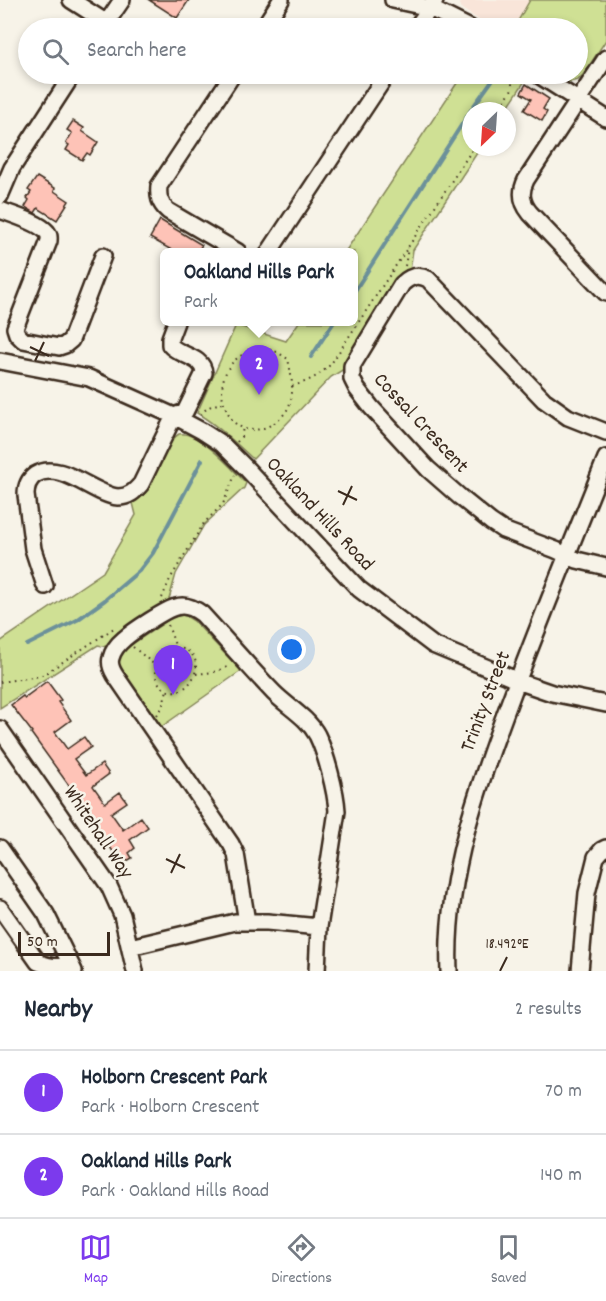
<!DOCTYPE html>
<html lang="en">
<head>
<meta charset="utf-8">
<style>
	:root { --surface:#fff; --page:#f6f6f7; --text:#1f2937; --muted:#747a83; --line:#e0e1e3; --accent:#7c3aed }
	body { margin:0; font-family:Dekko,sans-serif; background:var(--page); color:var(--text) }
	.compass { position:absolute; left:462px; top:102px; width:54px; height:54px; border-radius:50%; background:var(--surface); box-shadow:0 3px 9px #0003; rotate:205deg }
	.scale { position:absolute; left:18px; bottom:15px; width:92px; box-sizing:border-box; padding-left:6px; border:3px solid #3b2a1e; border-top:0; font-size:16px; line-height:21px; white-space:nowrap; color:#3b2a1e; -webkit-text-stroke:4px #f7f3e8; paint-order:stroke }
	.you { position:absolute; left:292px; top:650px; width:21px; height:21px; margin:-15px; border:4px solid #fff; border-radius:50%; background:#1a73e8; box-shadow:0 0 0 9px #1a73e833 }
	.badge { display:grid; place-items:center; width:39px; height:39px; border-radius:50%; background:var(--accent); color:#fff; font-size:20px; font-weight:700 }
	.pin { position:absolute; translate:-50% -50px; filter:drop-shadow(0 2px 3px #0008) }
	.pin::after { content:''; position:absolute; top:32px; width:21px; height:18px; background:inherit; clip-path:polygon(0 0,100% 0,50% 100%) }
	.popup { position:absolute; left:160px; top:248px; width:198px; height:78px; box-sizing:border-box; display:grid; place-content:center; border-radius:9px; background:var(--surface); filter:drop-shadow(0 2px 4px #0005); font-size:20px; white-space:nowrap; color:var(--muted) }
	.popup b { font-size:22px; color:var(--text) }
	.popup::after { content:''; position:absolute; left:50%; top:100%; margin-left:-12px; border:12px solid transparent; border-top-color:var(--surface) }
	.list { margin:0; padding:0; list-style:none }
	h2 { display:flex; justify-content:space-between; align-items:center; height:78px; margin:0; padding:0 24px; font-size:26px }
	h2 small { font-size:20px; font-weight:400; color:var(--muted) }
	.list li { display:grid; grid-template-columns:39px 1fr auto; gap:18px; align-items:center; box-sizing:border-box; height:84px; padding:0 24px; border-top:2px solid var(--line) }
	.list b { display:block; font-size:22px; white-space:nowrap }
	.list p { margin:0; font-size:20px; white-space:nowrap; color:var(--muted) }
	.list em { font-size:20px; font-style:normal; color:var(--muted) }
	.icon { flex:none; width:33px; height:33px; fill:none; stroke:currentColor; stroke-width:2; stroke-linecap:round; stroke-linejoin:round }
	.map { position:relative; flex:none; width:606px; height:971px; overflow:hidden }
	.search { position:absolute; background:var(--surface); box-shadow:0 3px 9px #0003; left:18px; right:18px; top:18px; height:66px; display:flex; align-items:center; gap:15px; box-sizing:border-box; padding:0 21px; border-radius:33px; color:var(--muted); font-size:22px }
	.sheet { height:246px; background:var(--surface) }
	nav { display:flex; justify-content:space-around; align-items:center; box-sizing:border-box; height:84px; border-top:2px solid var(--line); background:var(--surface); font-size:16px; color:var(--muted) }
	nav a { display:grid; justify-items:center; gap:3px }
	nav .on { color:var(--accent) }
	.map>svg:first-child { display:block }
	.built { fill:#f9e5d9 }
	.green { fill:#cfe094; stroke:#858559; stroke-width:1.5 }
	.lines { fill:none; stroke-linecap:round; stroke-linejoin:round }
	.stream { stroke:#6c919a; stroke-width:4 }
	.building { fill:#fec3b7; stroke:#3b2a1e; stroke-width:1.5 }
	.minor-casing { stroke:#3b2a1e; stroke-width:20 }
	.path { stroke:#3b2a1e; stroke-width:2; stroke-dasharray:1.5 4.5; stroke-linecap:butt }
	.minor { stroke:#f7f3e8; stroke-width:15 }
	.ticks { fill:none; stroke:#3b2a1e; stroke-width:2 }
	.labels { text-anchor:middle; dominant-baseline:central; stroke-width:5; stroke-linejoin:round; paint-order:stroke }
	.street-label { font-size:21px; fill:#3b2a1e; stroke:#f7f3e8 }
	.ticks-label { font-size:15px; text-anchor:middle; fill:#3b2a1e; stroke:#f7f3e8; stroke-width:5; stroke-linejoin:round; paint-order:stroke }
</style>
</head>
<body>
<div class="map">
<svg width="606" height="971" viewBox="0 0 606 971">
	<rect width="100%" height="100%" fill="#f7f3e8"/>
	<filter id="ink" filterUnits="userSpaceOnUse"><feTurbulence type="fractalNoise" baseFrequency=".0167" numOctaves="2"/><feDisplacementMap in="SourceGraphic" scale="12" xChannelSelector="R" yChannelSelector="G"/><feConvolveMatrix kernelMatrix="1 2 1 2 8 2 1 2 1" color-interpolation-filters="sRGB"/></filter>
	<g filter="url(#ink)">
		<path class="built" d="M458 0H530L514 28H492L462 9Z"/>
		<path class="green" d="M530 0H606V40L583 75 578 80 569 82 555 74H578V28H514Z
			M463 74H521L527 78 505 111H471V147H481L413 250 410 271 399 278 347 357 344 369 331 377 253 459C235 442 218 426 197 413L236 325 286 341 299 322H354V252H345Z
			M179 434C199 431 232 469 246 483L244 488 204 525 176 574 168 603 114 639 107 647 98 645 0 708V642L103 572 136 515 133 503C159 490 158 447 179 434Z
			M182 615 186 616 194 621 241 671 161 727 119 667 118 658 125 649 173 617Z"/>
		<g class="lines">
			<path class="stream" d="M354 292 473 107 496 75
				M311 357 334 322
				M27 645 77 620 105 600 139 571 153 553 202 460"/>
		</g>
		<path class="building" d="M149 0H189L177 18Z
			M526 84 549 99 543 109 547 112 542 121 524 110 531 99 521 93Z
			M73 121 84 128 82 131 98 142 90 155 87 153 82 160 66 150 69 145 66 143 72 133 67 130Z
			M37 177 55 188 54 191 69 201 57 220 38 208 35 213 25 207 29 200 27 198 31 192 28 190Z
			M160 220 202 245 197 252H175L150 238Z
			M47 681 61 700 58 702 71 720 55 732 67 749 84 737 91 747 74 759 86 775 102 764 109 774 93 786 105 803 120 792 127 802 111 813 123 830 141 817 148 827 130 840 135 848 129 853 132 858 122 864 87 815 69 788 70 787 31 733 32 732 11 705 23 696 24 698Z"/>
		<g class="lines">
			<g class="minor-casing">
				<path id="minor" d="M71 0 107 23
					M393 0 430 8 470 28
					M103 28 122 0
					M263 28 281 0
					M416 28 435 1
					M606 58 526 180C520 192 521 202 530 213L606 293
					M233 74 159 186C158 196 159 203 168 211L238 252
					M537 74 606 118
					M0 196 12 168 73 74
					M0 210C13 215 38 222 47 232 50 236 49 237 49 241L15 328 17 334 23 340 59 347 65 345 71 340 103 256
					M269 252 387 74
					M0 361 89 378 174 416 202 431 222 444 245 467 359 589 433 645 526 684 552 693 606 704
					M606 432 568 417 544 400 428 279C418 274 410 276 402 284L352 366V379L357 389 371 407 428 469 460 497 491 522 503 530 556 550 577 560 606 567
					M45 586 33 549 26 495C26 487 28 480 35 475 60 459 94 495 118 497 129 497 135 491 141 484L174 416 185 412 204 373C203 356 179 356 170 345V338L176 322
					M0 729 109 886 122 915 135 971
					M0 848 46 914 74 971
					M0 908 38 962C49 967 59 968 71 965
					M247 922 236 854 231 844 115 675C112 670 109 664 111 658 113 650 118 644 124 639 133 631 166 609 176 607 185 604 194 608 202 614 226 640 249 667 274 693 288 707 307 717 317 735 326 753 336 792 337 811L319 927 317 971
					M130 947 235 922H267L319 927
					M449 971C445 876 478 786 511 698 541 618 574 538 606 458
					M580 971 587 893 596 857 602 850 606 848"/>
			</g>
			<path class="path" d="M498 111 512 89V74
				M405 266 408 248
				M264 348 277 352 288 359C291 373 295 392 289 406 282 423 256 437 239 426 232 422 229 415 226 408 217 389 224 365 242 355 248 351 257 350 264 348Z
				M292 386C308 382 319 376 331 364L474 147
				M201 415C206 407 214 404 224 403
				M237 442 241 437 243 428
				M162 598 170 579 204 523 223 504 235 475
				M168 625 176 648
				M133 647 156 666
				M176 648C210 649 196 696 169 691 164 690 160 685 158 682 149 667 165 655 176 648Z
				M196 674 214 672 230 666
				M0 682 40 676 49 671 114 628
				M157 715 162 708 167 690"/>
			<use href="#minor" class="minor"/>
		</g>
	</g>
	<path class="ticks" d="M30 347 49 356M35 361 44 342M338 491 357 500M343 505 352 486M166 859 185 868M171 873 180 854M500 971 507 957"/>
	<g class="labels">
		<g class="street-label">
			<text transform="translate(420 424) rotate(47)">Cossal Crescent</text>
			<text transform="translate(319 515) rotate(47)">Oakland Hills Road</text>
			<text transform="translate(487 702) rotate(-69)">Trinity Street</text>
			<text transform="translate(97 833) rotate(56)">Whitehall Way</text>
		</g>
	</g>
	<g class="ticks-label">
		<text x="507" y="948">18.492°E</text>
	</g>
</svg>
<svg class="compass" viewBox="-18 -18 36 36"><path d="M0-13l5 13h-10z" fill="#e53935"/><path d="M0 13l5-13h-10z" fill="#747a83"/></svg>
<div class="scale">50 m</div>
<div class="you"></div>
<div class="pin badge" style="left:173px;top:695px">1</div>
<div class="pin badge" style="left:259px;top:395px">2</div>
<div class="popup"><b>Oakland Hills Park</b>Park</div>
<div class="search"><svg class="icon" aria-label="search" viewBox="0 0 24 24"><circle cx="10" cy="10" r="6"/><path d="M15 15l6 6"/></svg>Search here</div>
</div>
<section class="sheet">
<h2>Nearby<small>2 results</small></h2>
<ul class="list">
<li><span class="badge">1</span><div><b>Holborn Crescent Park</b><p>Park · Holborn Crescent</p></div><em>70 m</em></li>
<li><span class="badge">2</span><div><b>Oakland Hills Park</b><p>Park · Oakland Hills Road</p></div><em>140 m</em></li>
</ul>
</section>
<nav>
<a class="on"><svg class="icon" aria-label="map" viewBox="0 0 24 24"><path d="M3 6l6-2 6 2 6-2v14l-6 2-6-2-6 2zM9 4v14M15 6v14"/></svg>Map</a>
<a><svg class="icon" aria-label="directions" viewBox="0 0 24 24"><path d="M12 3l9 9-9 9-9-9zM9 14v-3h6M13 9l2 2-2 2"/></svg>Directions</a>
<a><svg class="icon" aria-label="saved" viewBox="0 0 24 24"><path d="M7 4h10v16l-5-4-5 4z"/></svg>Saved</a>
</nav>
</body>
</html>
